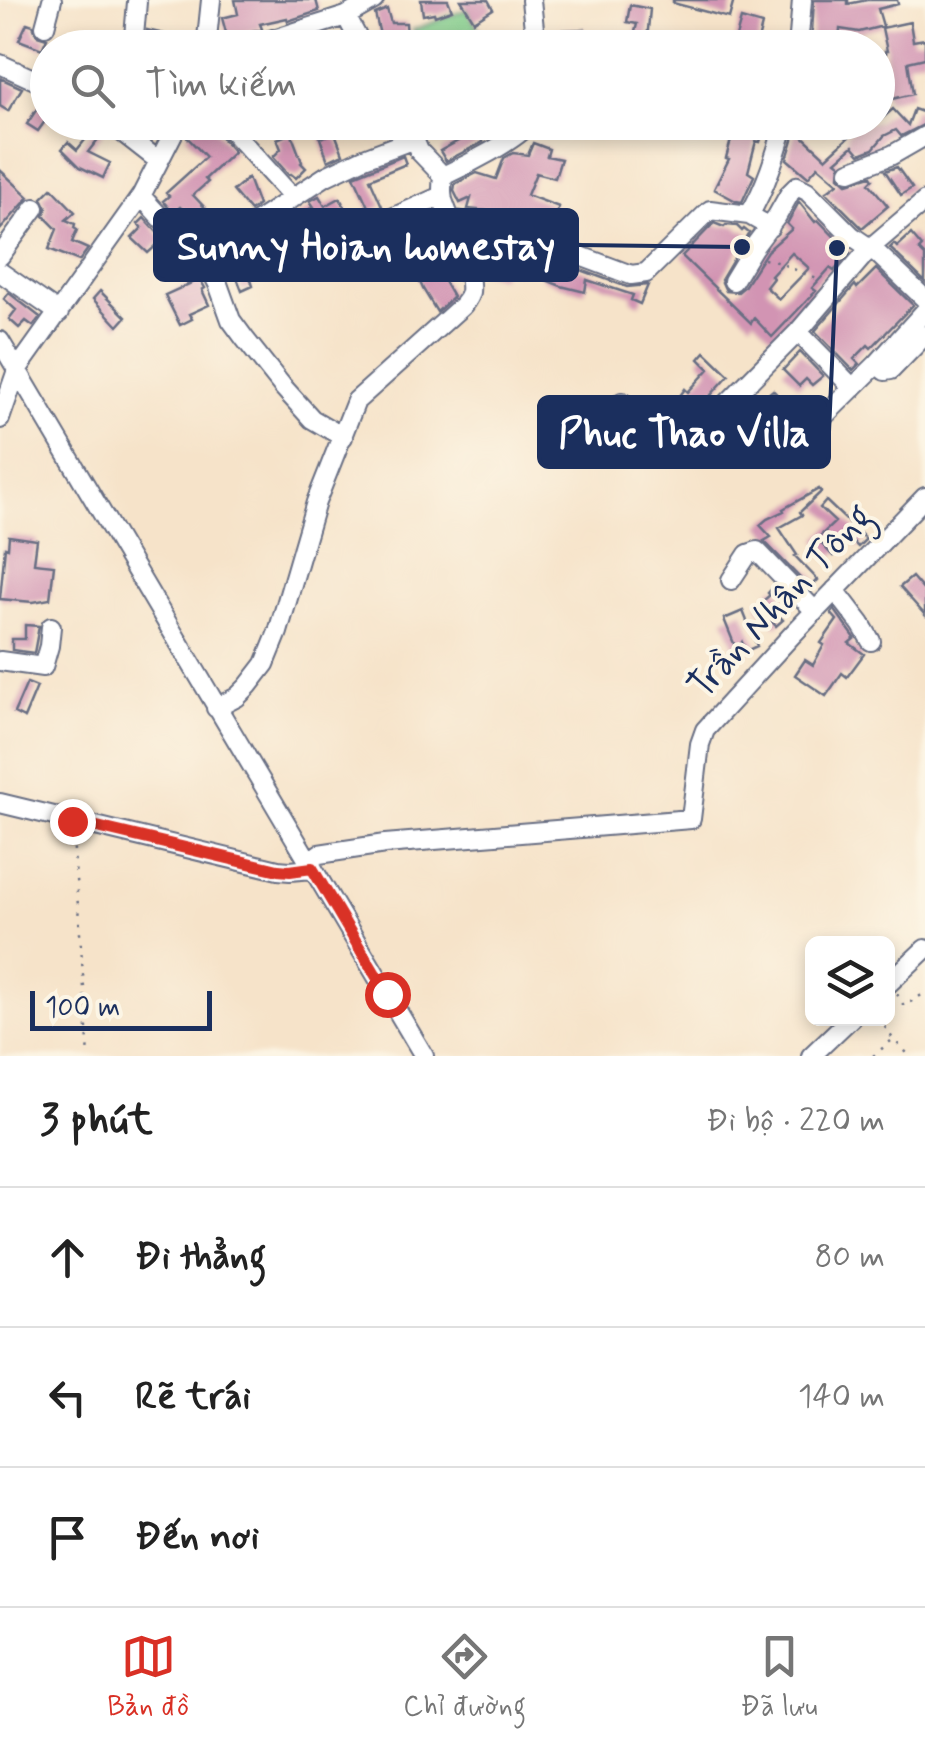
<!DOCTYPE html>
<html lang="vi">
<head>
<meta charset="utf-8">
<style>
	:root { --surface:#fff; --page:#f2f2f2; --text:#222; --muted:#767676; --line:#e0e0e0; --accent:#d93025 }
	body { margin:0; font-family:Mynerve,sans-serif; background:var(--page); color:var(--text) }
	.controls { position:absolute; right:30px; bottom:30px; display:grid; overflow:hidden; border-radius:15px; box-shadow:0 5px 15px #0003 }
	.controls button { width:90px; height:90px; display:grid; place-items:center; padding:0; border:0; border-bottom:2px solid var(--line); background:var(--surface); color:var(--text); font:50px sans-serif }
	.scale { position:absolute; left:30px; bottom:25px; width:182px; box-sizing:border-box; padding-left:10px; border:5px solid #1b2f5e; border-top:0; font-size:28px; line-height:35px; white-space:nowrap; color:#1b2f5e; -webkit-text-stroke:8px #fcf5e5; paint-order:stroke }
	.stop { position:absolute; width:30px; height:30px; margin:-22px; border:8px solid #d93025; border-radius:50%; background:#fff }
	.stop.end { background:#d93025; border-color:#fff; box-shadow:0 2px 10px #0008 }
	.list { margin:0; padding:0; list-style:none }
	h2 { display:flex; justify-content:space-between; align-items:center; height:130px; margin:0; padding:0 40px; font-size:42px }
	h2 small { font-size:32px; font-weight:400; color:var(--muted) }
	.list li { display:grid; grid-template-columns:65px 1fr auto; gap:30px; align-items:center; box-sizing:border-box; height:140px; padding:0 40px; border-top:2px solid var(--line) }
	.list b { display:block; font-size:38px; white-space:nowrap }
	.list em { font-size:32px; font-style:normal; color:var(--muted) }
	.icon { flex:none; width:55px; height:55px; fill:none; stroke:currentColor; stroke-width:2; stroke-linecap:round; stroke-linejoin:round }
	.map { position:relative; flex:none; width:925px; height:1056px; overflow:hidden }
	.search { position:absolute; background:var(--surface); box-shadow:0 5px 15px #0003; left:30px; right:30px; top:30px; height:110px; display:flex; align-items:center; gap:25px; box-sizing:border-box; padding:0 35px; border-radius:55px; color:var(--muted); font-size:38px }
	.sheet { height:550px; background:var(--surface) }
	nav { display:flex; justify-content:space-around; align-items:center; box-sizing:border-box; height:140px; border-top:2px solid var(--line); background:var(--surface); font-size:28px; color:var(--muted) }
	nav a { display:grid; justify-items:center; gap:5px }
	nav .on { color:var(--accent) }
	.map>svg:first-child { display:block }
	.green { fill:#7fcb89; stroke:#4d7d74; stroke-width:2.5 }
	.building { fill:#d294b3; fill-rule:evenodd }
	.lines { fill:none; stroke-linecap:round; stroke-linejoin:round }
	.minor-casing { stroke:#686e83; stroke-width:22 }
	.path { stroke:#686e83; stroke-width:2.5; stroke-dasharray:2.5 8; stroke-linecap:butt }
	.minor { stroke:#fff; stroke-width:18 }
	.route { stroke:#d93025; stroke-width:12 }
	.labels { text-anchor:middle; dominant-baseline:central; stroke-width:8; stroke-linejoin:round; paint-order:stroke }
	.street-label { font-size:38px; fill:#1b2f5e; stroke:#fcf5e5 }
	.leader { fill:none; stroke:#1b2f5e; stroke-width:4 }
	.callout-dot { fill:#1b2f5e; stroke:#fcf5e5; stroke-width:4 }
	.callout { fill:#1b2f5e; stroke:#1b2f5e; stroke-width:4 }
	.callout-label { font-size:40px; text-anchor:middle; font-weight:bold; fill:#fff }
</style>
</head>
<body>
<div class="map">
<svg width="925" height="1056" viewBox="0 0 925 1056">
	<rect width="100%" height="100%" fill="#fcf5e5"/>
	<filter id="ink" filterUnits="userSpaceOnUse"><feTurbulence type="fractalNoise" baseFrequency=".01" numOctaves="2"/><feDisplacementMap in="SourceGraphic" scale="20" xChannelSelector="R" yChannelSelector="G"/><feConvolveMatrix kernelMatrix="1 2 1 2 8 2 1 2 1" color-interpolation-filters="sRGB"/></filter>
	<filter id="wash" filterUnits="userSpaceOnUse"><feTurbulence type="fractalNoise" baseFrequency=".0048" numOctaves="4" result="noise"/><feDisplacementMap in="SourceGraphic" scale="40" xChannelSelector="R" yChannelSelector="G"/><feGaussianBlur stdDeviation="2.25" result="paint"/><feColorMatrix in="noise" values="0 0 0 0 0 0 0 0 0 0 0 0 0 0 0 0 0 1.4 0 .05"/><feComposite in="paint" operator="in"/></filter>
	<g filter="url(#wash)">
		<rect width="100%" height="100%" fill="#f6e3c9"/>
		<path class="green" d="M467 9 489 47H424L413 30Z"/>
		<g id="blocks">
			<path class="building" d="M235 0H316L319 11 288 21 287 18 260 24 262 29 227 36 222 18 238 14Z
				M421 0H448L452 10 435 16 434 13 423 15Z
				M461 0H488L493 9 474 21Z
				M673 0H734L729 18 673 3Z
				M814 0H848V4L867 0H897L898 4 878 9 883 26 859 32 840 29 839 42 829 41 828 48H811Z
				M630 5 650 9 647 40 634 36 637 24 627 22Z
				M387 9 391 23H406L407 36H394L395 40 382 43 375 14Z
				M741 19 762 25 756 48H733Z
				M910 22 913 41 925 39V58L908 62 913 94 888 100 884 87H878V76L887 75 885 51H887L882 28Z
				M27 23 33 25 37 35 47 38 42 49 19 40Z
				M585 29 586 48H564L563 30Z
				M147 30 194 41V48H180L154 41 152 48H146Z
				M0 78 22 88 8 111 0 106Z
				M44 98H48V117L38 131 27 124Z
				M893 109 908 125 914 109 925 113V124L901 136 896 130 884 136 873 149 860 154 853 146 836 161 840 164 839 176 847 183 871 176 873 179 869 183 888 206 862 228 826 192 838 183 818 166 808 177 787 159 796 130 826 158 849 137 845 136 855 127 851 122H878Z
				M200 122H212L215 130 234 152 205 179 208 182 193 195 206 209 194 220 180 207 173 213 163 201 169 196 166 193 206 157 186 136Z
				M459 122H472L483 142 446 161 440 151 467 136Z
				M551 122H576L577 135 551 136Z
				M736 122H766L760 142 756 141 748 172 754 176 742 202 736 201 714 189 729 159 726 158Z
				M97 125 103 133 88 152 110 163 103 178 80 167 62 149 68 142 77 150Z
				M291 133 302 162 301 163 306 168 296 178 291 174 289 175 273 157 281 149 277 139Z
				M335 133 343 154 328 161 320 138Z
				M533 143 549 149 547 156 561 159 555 178 536 173 527 195 559 207 549 231 487 211 468 209 471 198 460 203 454 191 455 184 477 173 496 179 504 158 513 153 528 155Z
				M403 156 406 164 370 179 382 206 370 211 354 176Z
				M897 167 912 188 901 195 885 171Z
				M0 170 29 197 0 230Z
				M248 178 258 205 250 211 233 191Z
				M52 188 75 212 66 220 75 224 74 228 77 230 72 242 88 249 79 261 49 249 57 229 44 216 47 208 42 198Z
				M319 196 325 206 340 198 352 222 343 226 342 224 317 240 315 237 296 247 285 222 314 207 310 201Z
				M799 202 815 222 818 220 850 253 834 271 830 268 812 288 816 291 772 337 754 318 751 323 682 256 714 223 724 227 726 225 737 226 742 231 744 229 749 233 721 280 726 291 738 292 744 287 767 251 792 229 787 224ZM792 253 809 268 779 299 766 287 773 278 771 276Z
				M434 213 442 233 433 238 447 268 439 273 453 297 437 312 423 289 417 275 419 274 406 248 356 273 347 252Z
				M144 218 186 264 180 270 159 243 148 253 132 238 142 228 138 224Z
				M911 234 922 247 919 250 925 256V282L890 248 894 244 897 247Z
				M270 239 275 252 263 256 267 266 249 274 253 286 242 291 231 262 248 255 247 252 262 246 261 242Z
				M513 245 627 287 648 285 640 304 631 300 633 295 587 280 585 292 561 286 541 278 544 270 521 265 520 273 502 270 501 277 481 272 480 257 494 261 495 255 511 256Z
				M876 269 913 305 871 348 868 345 854 359 859 364 853 370 815 331 855 285 857 288Z
				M200 279 205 288 202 290 209 305 189 314 192 319 180 325 165 295Z
				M100 291 126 317 118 326 93 299Z
				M9 293 40 317 33 326 26 321 19 328 9 319 16 310 4 299Z
				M705 352 729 375 711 395 714 398 699 414 679 397 685 389 688 392 709 369 699 359Z
				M800 352 823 376 812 385 806 379 799 386 783 370Z
				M773 390 795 414 776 432 785 442 776 451 753 427 763 419 752 407Z
				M819 489 821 492 800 512 802 515 779 528 797 555 795 556 818 580 810 588 764 541 771 537 760 525 767 519 784 511 783 509Z
				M826 501 866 539 858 547 851 540 833 556 817 539 835 522 820 508Z
				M9 536 37 540 34 563 54 565 50 599 33 602 0 599 5 547 8 548Z
				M912 577 925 592V615L900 587Z
				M774 586 789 602 778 615 783 620 776 626 757 606 770 595 768 593Z
				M834 609 855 638 849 643 864 654 847 677 842 673 826 696 795 675 805 660 813 665 824 645 821 643 837 620 831 613Z
				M743 611 757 646 746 651 742 642 737 651 724 619Z
				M25 625 39 626 34 653 12 650V639H25Z
				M27 683 37 687 24 718 14 713Z"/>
		</g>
	</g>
	<g filter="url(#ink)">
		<use href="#blocks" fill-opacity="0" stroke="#686e83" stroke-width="2.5"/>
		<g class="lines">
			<g class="minor-casing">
				<path id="minor" d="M531 0 536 48
					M346 16 363 48
					M45 26 52 0
					M133 48 137 2
					M206 48 211 0
					M230 48 267 41 346 16 374 0
					M798 48 802 0
					M0 64 48 86
					M109 122 159 161
					M224 122 293 198
					M850 171 892 155 925 136
					M443 176C465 166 517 140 531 122
					M141 196 196 256H204L326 176 364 158 414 139
					M749 215C766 187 776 154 785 122
					M453 220 483 223 527 236 631 275 646 273 710 210 749 215 770 227
					M338 242 441 196
					M0 256 35 208
					M204 256 218 284 231 320 245 339 283 387 312 419 343 437
					M0 272 59 313
					M733 281 753 248 777 216 790 193 797 186 807 191 852 236 877 253 925 299
					M798 332 853 388
					M0 341 424 1056
					M877 364 885 371 891 370 925 335
					M622 402 677 446H685L798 332 870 248 925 201
					M0 419 17 370 141 196 179 122
					M816 424 877 364 925 311
					M731 580 748 554 757 551 815 611
					M835 590 861 624 871 641
					M0 661 43 667 49 646 51 627
					M216 708 237 697 248 686 265 664 278 632 316 502 356 401 462 306C466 301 469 298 470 292 473 271 450 221 443 200 441 192 442 184 443 176L419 151 407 122
					M0 803 278 870 290 871 312 869
					M309 861 319 854 385 844 691 819 700 744 705 730 792 635 925 497
					M888 984 925 949
					M811 1056 851 1018"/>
			</g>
			<path class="path" d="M764 259 780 263 821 281
				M73 838 89 1056
				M897 994 904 1006 925 993
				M879 1018 893 1039 910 1056
				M873 1056 891 1041"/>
			<use href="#minor" class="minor"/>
		</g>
	</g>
	<g class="lines" filter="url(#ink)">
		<path class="route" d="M72 821 278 870 290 871 312 868 387 994"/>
	</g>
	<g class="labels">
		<g class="street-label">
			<text transform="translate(781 602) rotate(-47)">Trần Nhân Tông</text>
		</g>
	</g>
	<path class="leader" d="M742 247L577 245M837 248L829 432"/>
	<g class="callout-dot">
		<circle cx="742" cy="247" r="10"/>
		<circle cx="837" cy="248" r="10"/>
	</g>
	<g class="callout">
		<rect x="155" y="210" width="422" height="70" rx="10"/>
		<rect x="539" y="397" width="290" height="70" rx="10"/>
	</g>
	<g class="callout-label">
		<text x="366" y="259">Sunny Hoian homestay</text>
		<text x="684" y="446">Phuc Thao Villa</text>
	</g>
</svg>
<div class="controls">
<button><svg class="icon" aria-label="layers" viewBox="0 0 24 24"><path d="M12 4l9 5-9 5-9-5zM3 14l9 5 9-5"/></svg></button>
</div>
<div class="scale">100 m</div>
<div class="stop" style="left:387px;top:994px"></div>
<div class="stop end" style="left:72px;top:821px"></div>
<div class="search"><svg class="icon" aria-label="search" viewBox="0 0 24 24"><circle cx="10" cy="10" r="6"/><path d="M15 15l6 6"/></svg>Tìm kiếm</div>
</div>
<section class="sheet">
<h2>3 phút<small>Đi bộ · 220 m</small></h2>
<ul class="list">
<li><svg class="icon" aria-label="ahead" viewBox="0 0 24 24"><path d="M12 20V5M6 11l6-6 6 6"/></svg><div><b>Đi thẳng</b></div><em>80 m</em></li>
<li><svg class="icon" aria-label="left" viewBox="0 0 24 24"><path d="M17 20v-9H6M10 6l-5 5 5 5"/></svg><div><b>Rẽ trái</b></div><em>140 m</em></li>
<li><svg class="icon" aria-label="arrive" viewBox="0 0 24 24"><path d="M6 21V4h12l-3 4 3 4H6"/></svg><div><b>Đến nơi</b></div></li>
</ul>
</section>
<nav>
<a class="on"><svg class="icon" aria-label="map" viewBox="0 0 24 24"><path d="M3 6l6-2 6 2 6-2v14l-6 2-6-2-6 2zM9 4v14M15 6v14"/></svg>Bản đồ</a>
<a><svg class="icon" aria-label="directions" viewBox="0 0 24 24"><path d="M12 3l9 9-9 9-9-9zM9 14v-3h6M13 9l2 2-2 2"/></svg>Chỉ đường</a>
<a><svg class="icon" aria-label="saved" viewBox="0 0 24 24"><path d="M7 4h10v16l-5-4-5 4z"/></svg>Đã lưu</a>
</nav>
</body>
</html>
